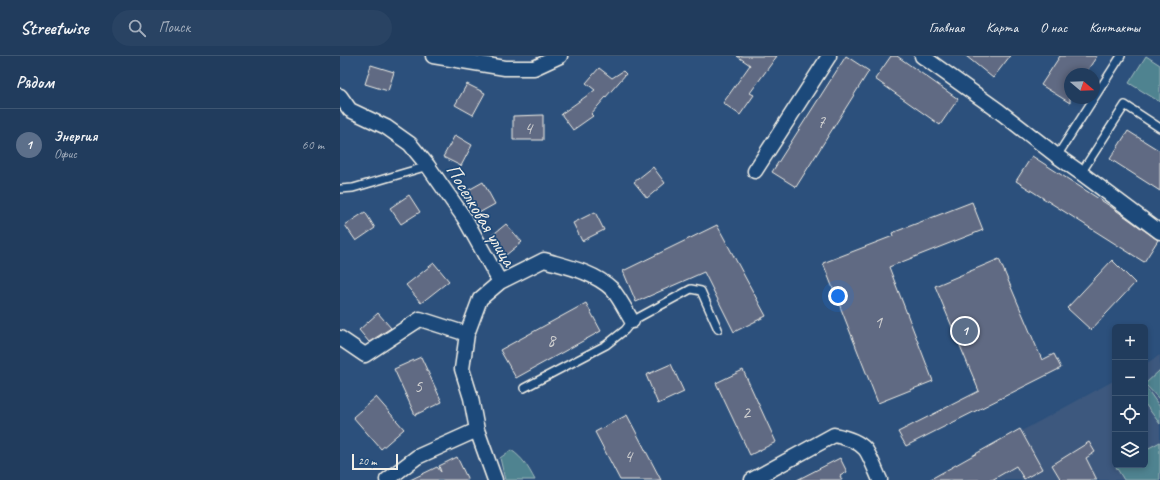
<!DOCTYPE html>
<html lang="ru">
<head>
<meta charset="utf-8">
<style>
	:root { --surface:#213c5d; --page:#294363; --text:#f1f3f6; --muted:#a2adbc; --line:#3e5672; --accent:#8abfa5 }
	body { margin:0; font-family:Caveat,sans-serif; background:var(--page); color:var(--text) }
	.controls { position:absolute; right:12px; bottom:12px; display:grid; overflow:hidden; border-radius:6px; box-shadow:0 2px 6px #0003 }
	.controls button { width:36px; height:36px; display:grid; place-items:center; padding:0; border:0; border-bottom:1px solid var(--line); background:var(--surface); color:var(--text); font:20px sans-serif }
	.compass { position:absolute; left:724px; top:12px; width:36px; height:36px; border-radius:50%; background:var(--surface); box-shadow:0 2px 6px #0003; rotate:109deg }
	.scale { position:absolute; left:12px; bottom:10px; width:46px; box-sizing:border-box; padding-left:4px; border:2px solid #f4f1e8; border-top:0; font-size:11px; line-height:14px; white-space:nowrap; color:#f4f1e8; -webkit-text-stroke:3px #1f4a7a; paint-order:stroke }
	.you { position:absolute; left:498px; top:240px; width:14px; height:14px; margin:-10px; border:3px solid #fff; border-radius:50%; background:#1a73e8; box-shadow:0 0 0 6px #1a73e833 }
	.badge { display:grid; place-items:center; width:26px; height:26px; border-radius:50%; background:var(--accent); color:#fff; font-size:13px; font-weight:700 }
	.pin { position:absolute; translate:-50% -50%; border:2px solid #fff; box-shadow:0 1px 4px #0006 }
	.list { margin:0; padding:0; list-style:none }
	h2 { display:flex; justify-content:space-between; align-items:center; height:52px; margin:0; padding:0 16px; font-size:17px }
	h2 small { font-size:13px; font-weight:400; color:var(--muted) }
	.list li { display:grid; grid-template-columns:26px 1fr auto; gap:12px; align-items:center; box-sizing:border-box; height:72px; padding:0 16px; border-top:1px solid var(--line) }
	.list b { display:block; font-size:15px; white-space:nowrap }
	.list p { margin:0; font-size:13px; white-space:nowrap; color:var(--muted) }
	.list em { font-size:13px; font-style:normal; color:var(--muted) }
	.icon { flex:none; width:22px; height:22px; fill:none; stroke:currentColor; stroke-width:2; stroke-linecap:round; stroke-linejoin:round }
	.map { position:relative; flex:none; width:820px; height:424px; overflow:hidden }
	header { display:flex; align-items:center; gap:24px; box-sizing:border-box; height:56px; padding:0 20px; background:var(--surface); border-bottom:1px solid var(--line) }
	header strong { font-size:19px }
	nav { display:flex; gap:22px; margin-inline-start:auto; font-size:14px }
	.search { width:280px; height:36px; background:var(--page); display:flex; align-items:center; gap:10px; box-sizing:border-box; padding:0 14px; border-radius:22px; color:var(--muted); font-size:15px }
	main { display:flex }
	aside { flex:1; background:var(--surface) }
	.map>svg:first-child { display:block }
	.built { fill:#3c587e }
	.green { fill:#4f8390; stroke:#a2babc }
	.building { fill:#616a83; stroke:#f4f1e8 }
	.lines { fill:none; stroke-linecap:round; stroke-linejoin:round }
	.lane-casing { stroke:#f4f1e8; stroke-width:10 }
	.street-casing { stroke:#f4f1e8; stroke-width:17 }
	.lane { stroke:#1f4a7a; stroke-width:7 }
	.street { stroke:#1f4a7a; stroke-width:14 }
	.labels { text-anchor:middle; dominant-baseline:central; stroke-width:3.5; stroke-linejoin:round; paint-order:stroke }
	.number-label { font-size:18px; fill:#cfcfcf }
	.street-label { font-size:20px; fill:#f4f1e8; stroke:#1f4a7a }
</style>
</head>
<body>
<header>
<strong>Streetwise</strong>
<div class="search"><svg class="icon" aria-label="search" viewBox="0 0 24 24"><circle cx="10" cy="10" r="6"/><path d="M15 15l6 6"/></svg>Поиск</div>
<nav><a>Главная</a><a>Карта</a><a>О нас</a><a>Контакты</a></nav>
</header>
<main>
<aside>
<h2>Рядом<small></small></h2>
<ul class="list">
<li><span class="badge" style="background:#5c6f8a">1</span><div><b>Энергия</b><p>Офис</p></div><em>60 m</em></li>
</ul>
</aside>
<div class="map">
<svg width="820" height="424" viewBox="0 0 820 424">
	<rect width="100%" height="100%" fill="#2c507c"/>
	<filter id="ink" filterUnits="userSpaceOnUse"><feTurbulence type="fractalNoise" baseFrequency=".025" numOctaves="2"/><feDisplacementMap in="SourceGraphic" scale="8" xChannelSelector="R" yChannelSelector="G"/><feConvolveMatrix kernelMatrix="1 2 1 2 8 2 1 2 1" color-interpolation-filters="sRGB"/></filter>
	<g filter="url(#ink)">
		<path class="built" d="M820 299V424H592L775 324V409H805V308Z"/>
		<path class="green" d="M806 0 820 9V46L789 27Z
			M820 314V344L805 328Z
			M805 330 820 351V368L805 348Z
			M820 386V424H784L776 411 779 409H805V394Z
			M171 394C183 402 188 411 195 424H165L160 402Z"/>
		<path class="building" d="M397 0H437L410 37 414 39 400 59 383 47 410 9Z
			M506 0 529 15 456 131 432 116Z
			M551 0H557L618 43 600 69 535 23Z
			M626 0H670L653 22Z
			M720 0H757L745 18H730V47L701 29Z
			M31 9 54 16 48 35 25 28Z
			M259 12 272 22 283 15 286 18 251 58 253 60 233 74 221 58 255 34 246 27Z
			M127 28 145 37 133 59 115 49Z
			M203 59V84H173V60Z
			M788 75 820 95V135L770 103Z
			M115 79 132 89 121 110 103 101Z
			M692 100 770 150 818 184 804 206 676 125Z
			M313 111 325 127 307 142 294 126Z
			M143 126 155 148 137 158 125 136Z
			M69 139 80 156 61 168 50 152Z
			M632 146 643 174 549 211 593 325 538 347 483 207 553 180 552 177Z
			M25 156 35 172 16 185 5 169Z
			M255 156 264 174 242 185 233 167Z
			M166 168 182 186 166 199 150 181Z
			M377 169 426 260 394 276 364 216 296 246 283 215Z
			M659 203 702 304 714 298 721 312 566 390 558 376 639 335 595 230Z
			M772 204 795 227 751 274 727 252Z
			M94 207 109 225 81 247 66 229Z
			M246 247 261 275 176 322 160 294Z
			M38 257 51 272 29 286 19 274Z
			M81 301 102 346 75 359 54 313Z
			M331 308 344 336 318 348 306 319Z
			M403 314 436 386 410 399 376 327Z
			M36 341 64 373 41 393 13 361Z
			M287 359 321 424H280L255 376Z
			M680 373 702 413 684 423 676 410 652 424H589Z
			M749 386 755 396 746 402 757 424H721L712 409Z
			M117 401 128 424H70L97 411 101 416 99 410Z
			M500 402 507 416 500 420 502 424H457Z"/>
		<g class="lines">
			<g class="lane-casing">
				<path id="lane" d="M717 100 781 0
					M741 117 785 49 820 72
					M0 133 13 132 88 110
					M184 332 266 289 285 274 292 265 351 233 361 235 378 273"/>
			</g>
			<g class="street-casing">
				<path id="street" d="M93 0 165 12H194L220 0
					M582 0 659 55 717 100 741 117 820 176
					M0 40 10 54 46 71 70 88 88 110 125 163 160 226
					M415 115 489 0
					M0 282 25 299 80 263 127 278
					M47 424 77 401 137 374
					M155 424 137 374 131 342 122 313 127 278 140 243 160 226 204 204C228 211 254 216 272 233 279 241 286 255 292 265
					M412 424 494 379C504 381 518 385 525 393 529 397 537 418 540 424"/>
			</g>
			<use href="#lane" class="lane"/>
			<use href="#street" class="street"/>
		</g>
	</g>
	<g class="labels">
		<g class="number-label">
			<text x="481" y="66">7</text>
			<text x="188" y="72">4</text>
			<text x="538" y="266">1</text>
			<text x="211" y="284">8</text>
			<text x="78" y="330">5</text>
			<text x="406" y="356">2</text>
			<text x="288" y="400">4</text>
		</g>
		<g class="street-label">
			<text transform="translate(141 159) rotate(59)">Поселковая улица</text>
		</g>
	</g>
</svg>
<div class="controls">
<button>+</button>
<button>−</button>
<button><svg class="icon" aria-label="locate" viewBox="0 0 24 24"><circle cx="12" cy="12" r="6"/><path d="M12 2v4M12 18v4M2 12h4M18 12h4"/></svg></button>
<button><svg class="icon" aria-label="layers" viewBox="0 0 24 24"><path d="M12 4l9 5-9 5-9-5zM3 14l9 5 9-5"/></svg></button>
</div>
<svg class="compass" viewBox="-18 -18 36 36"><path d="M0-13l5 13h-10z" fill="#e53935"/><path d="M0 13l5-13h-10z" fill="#a2adbc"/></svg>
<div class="scale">20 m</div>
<div class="you"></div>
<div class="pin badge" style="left:625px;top:275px;background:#5c6f8a">1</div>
</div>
</main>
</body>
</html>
